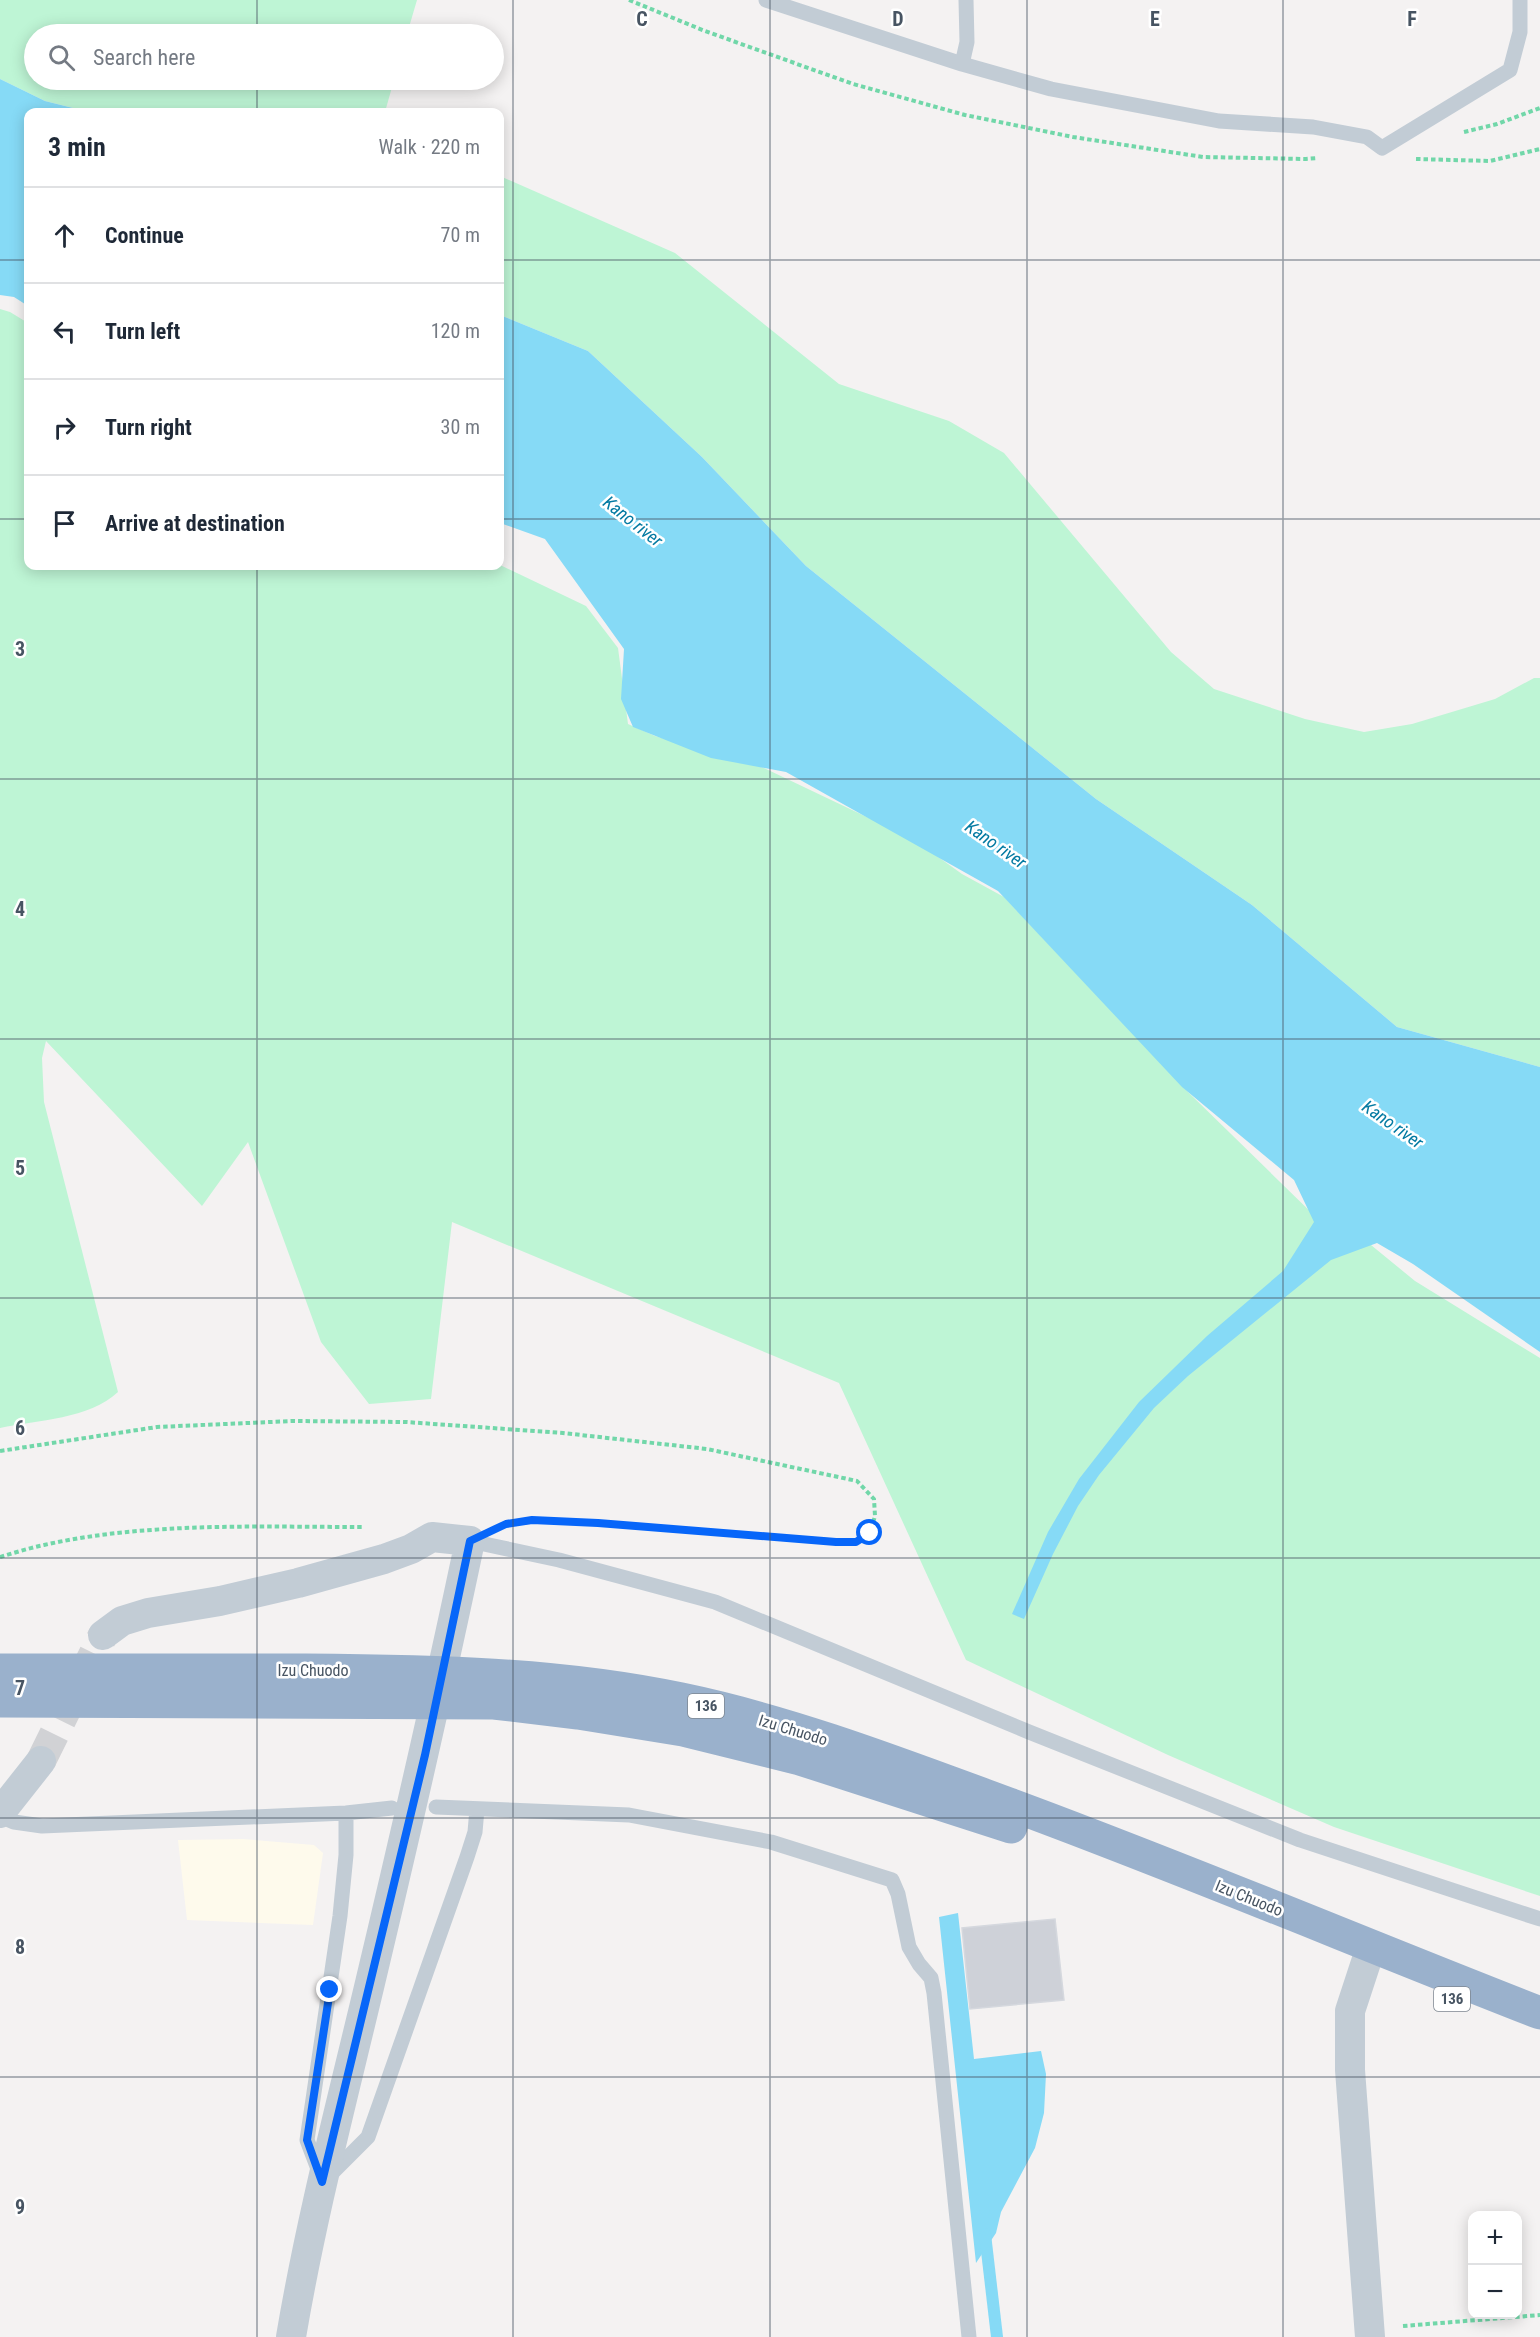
<!DOCTYPE html>
<html lang="en">
<head>
<meta charset="utf-8">
<style>
	:root { --surface:#fff; --page:#f2f2f3; --text:#1f2937; --muted:#747a83; --line:#e0e1e3 }
	body { margin:0; font-family:"Roboto Condensed",sans-serif; background:var(--page); color:var(--text) }
	.controls { position:absolute; right:18px; bottom:18px; display:grid; overflow:hidden; border-radius:12px; box-shadow:0 3px 15px #0003 }
	.controls button { width:54px; height:54px; display:grid; place-items:center; padding:0; border:0; border-bottom:2px solid var(--line); background:var(--surface); color:var(--text); font:30px sans-serif }
	.stop { position:absolute; width:18px; height:18px; margin:-14px; border:4px solid #0766f9; border-radius:50%; background:#fff }
	.stop.end { background:#0766f9; border-color:#fff; box-shadow:0 2px 6px #0008 }
	.list { margin:0; padding:0; list-style:none }
	h2 { display:flex; justify-content:space-between; align-items:center; height:78px; margin:0; padding:0 24px; font-size:26px }
	h2 small { font-size:20px; font-weight:400; color:var(--muted) }
	.list li { display:grid; grid-template-columns:39px 1fr auto; gap:18px; align-items:center; box-sizing:border-box; height:96px; padding:0 24px; border-top:2px solid var(--line) }
	.list b { display:block; font-size:22px; white-space:nowrap }
	.list em { font-size:20px; font-style:normal; color:var(--muted) }
	.icon { flex:none; width:33px; height:33px; fill:none; stroke:currentColor; stroke-width:2; stroke-linecap:round; stroke-linejoin:round }
	.map { position:relative; flex:none; width:1540px; height:2337px; overflow:hidden }
	.search { position:absolute; background:var(--surface); box-shadow:0 3px 15px #0003; left:24px; top:24px; width:480px; height:66px; display:flex; align-items:center; gap:15px; box-sizing:border-box; padding:0 21px; border-radius:33px; color:var(--muted); font-size:22px }
	.panel { position:absolute; background:var(--surface); box-shadow:0 3px 15px #0003; left:24px; top:108px; width:480px; height:462px; border-radius:12px }
	.map>svg:first-child { display:block }
	.commercial { fill:#fefaec }
	.green { fill:#bef5d5 }
	.water { fill:#86daf6 }
	.lines { fill:none; stroke-linecap:round; stroke-linejoin:round }
	.stream { stroke:#86daf6; stroke-width:12 }
	.building { fill:#ced1d8; stroke:#d5d8de; stroke-width:1.5 }
	.minor-tunnel { stroke:#d1d2d5; stroke-width:30; stroke-dasharray:30 15; stroke-linecap:butt }
	.path { stroke:#71d7a9; stroke-width:4; stroke-dasharray:4.5 3; stroke-linecap:butt }
	.service { stroke:#c2ccd5; stroke-width:15 }
	.minor { stroke:#c2ccd5; stroke-width:30 }
	.trunk { stroke:#9ab1cc; stroke-width:33 }
	.route { stroke:#0766f9; stroke-width:8 }
	.grid { fill:none; stroke:#475462; stroke-width:1.5; stroke-opacity:0.55 }
	.labels { text-anchor:middle; dominant-baseline:central; stroke-width:5; stroke-linejoin:round; paint-order:stroke }
	.shield { fill:#fff; stroke:#7e8791; stroke-width:1.5 }
	.shield-label { font-size:15px; font-weight:bold; fill:#475462 }
	.street-label { font-size:16px; fill:#475462; stroke:#fff }
	.water-label { font-size:18px; font-style:italic; fill:#037aa2; stroke:#fff }
	.grid-label { font-size:20px; text-anchor:middle; font-weight:bold; fill:#475462; stroke:#fff; stroke-width:5; stroke-linejoin:round; paint-order:stroke }
</style>
</head>
<body>
<div class="map">
<svg width="1540" height="2337" viewBox="0 0 1540 2337">
	<rect width="100%" height="100%" fill="#f4f2f2"/>
	<path class="commercial" d="M243 1839 314 1845 323 1853 313 1925 187 1920 178 1840Z"/>
	<path class="green" d="M0 0H417L407 34H34V80H394L385 112H89L45 101 0 79Z
		M500 176 675 253 839 384 949 421 1004 453 1171 652 1214 689 1305 719 1364 732 1412 724 1495 699 1534 678H1540V1067L1397 1027 1252 905 1096 799 806 566 702 457 588 351 500 315Z
		M0 309 10 312 28 323V566L500 565 586 606 618 648 628 724 655 736 764 768 913 839 962 874 1004 897 1189 1093 1319 1220 1371 1245 1415 1281 1540 1358V1896L1334 1827 1168 1755 966 1660 839 1383 452 1222 431 1399 369 1404 321 1342 248 1142 202 1206 46 1041 42 1058 44 1102 118 1392C89 1419 38 1420 0 1428Z"/>
	<path class="water" d="M0 79 45 101 89 112H28V306L14 297 0 295Z
		M500 315 588 351 702 457 806 566 1096 799 1252 905 1397 1027 1540 1067V1352L1413 1264 1377 1243 1331 1260 1188 1376 1154 1408 1099 1475 1078 1506 1053 1554 1024 1619 1012 1614 1048 1532 1079 1479 1139 1402 1207 1336 1283 1271 1314 1222 1294 1180 1182 1087 998 891 786 772 711 758 633 727 621 699 624 649 545 539 500 523Z
		M958 1913 974 2059 1041 2051 1046 2074 1044 2113 1035 2148 1001 2212 996 2233 976 2263 939 1917Z"/>
	<g class="lines">
		<path class="stream" d="M985 2234 997 2337"/>
	</g>
	<path class="building" d="M1055 1919 1064 2000 970 2009 962 1928Z"/>
	<g class="lines">
		<path class="minor-tunnel" d="M41 1761 103 1635"/>
		<path class="path" d="M629 0 705 31 853 84 965 115 1073 137 1203 157 1306 159 1318 158
			M1464 132 1497 124 1540 108
			M1416 159 1490 161 1540 149
			M0 1451 157 1427 293 1421 406 1422 563 1433 707 1449 857 1481 874 1499 875 1516 870 1533 856 1542 598 1523 532 1520 519 1522
			M0 1557C14 1553 29 1548 44 1545 146 1522 258 1527 362 1527
			M1403 2326 1540 2315"/>
		<path class="service" d="M766 0 962 64 1051 89 1219 121 1313 127 1367 137 1382 148 1510 70 1520 32V0
			M962 64 967 42 966 0
			M470 1541 559 1560 715 1602 1029 1732 1300 1840 1540 1919
			M436 1807 629 1815 771 1842 892 1880 898 1894 909 1947 919 1964 931 1978 934 1993 969 2337
			M346 1813V1855L340 1916 307 2140 323 2182 368 2137 467 1857 475 1832 477 1809
			M0 1816 14 1822 42 1826 346 1813 392 1808"/>
		<path class="minor" d="M103 1635 122 1621 148 1613 220 1601 298 1583 384 1559 411 1549 432 1537 470 1541C439 1689 405 1836 370 1983 342 2101 311 2218 291 2337
			M0 1813 41 1761
			M1370 2337 1350 2070V2011L1371 1947"/>
		<path class="trunk" d="M0 1670C102 1670 203 1670 305 1670 431 1671 557 1673 681 1699 792 1722 903 1765 1009 1804 1188 1870 1363 1944 1540 2013
			M0 1701 494 1703 578 1713 683 1730 800 1759 1011 1827"/>
	</g>
	<g class="lines">
		<path class="route" d="M330 1990 307 2140 322 2182 425 1755 470 1541 506 1524 532 1520 598 1523 836 1542H856L870 1533"/>
	</g>
	<path class="grid" d="M257 0V34M513 0V2337M770 0V2337M1027 0V2337M1283 0V2337M257 80V112M0 260H28M500 260H1540M0 519H28M500 519H1540M257 566V2337M0 779H1540M0 1039H1540M0 1298H1540M0 1558H1540M0 1818H1540M0 2077H1540"/>
	<g class="labels">
		<g class="shield">
			<rect x="688" y="1694" width="36" height="24" rx="4.5"/>
			<rect x="1434" y="1987" width="36" height="24" rx="4.5"/>
		</g>
		<g class="shield-label">
			<text x="706" y="1706">136</text>
			<text x="1452" y="1999">136</text>
		</g>
		<g class="street-label">
			<text x="313" y="1670">Izu Chuodo</text>
			<text transform="translate(793 1730) rotate(17)">Izu Chuodo</text>
			<text transform="translate(1249 1898) rotate(22)">Izu Chuodo</text>
		</g>
		<g class="water-label">
			<text transform="translate(633 521) rotate(38)">Kano river</text>
			<text transform="translate(996 844) rotate(35)">Kano river</text>
			<text transform="translate(1393 1124) rotate(35)">Kano river</text>
		</g>
	</g>
	<g class="grid-label">
		<text x="642" y="26">C</text>
		<text x="898" y="26">D</text>
		<text x="1155" y="26">E</text>
		<text x="1412" y="26">F</text>
		<text x="20" y="656">3</text>
		<text x="20" y="916">4</text>
		<text x="20" y="1175">5</text>
		<text x="20" y="1435">6</text>
		<text x="20" y="1695">7</text>
		<text x="20" y="1954">8</text>
		<text x="20" y="2214">9</text>
	</g>
</svg>
<div class="controls">
<button>+</button>
<button>−</button>
</div>
<div class="stop" style="left:870px;top:1533px"></div>
<div class="stop end" style="left:330px;top:1990px"></div>
<div class="search"><svg class="icon" aria-label="search" viewBox="0 0 24 24"><circle cx="10" cy="10" r="6"/><path d="M15 15l6 6"/></svg>Search here</div>
<section class="panel">
<h2>3 min<small>Walk · 220 m</small></h2>
<ul class="list">
<li><svg class="icon" aria-label="ahead" viewBox="0 0 24 24"><path d="M12 20V5M6 11l6-6 6 6"/></svg><div><b>Continue</b></div><em>70 m</em></li>
<li><svg class="icon" aria-label="left" viewBox="0 0 24 24"><path d="M17 20v-9H6M10 6l-5 5 5 5"/></svg><div><b>Turn left</b></div><em>120 m</em></li>
<li><svg class="icon" aria-label="right" viewBox="0 0 24 24"><path d="M7 20v-9h11M14 6l5 5-5 5"/></svg><div><b>Turn right</b></div><em>30 m</em></li>
<li><svg class="icon" aria-label="arrive" viewBox="0 0 24 24"><path d="M6 21V4h12l-3 4 3 4H6"/></svg><div><b>Arrive at destination</b></div></li>
</ul>
</section>
</div>
</body>
</html>
